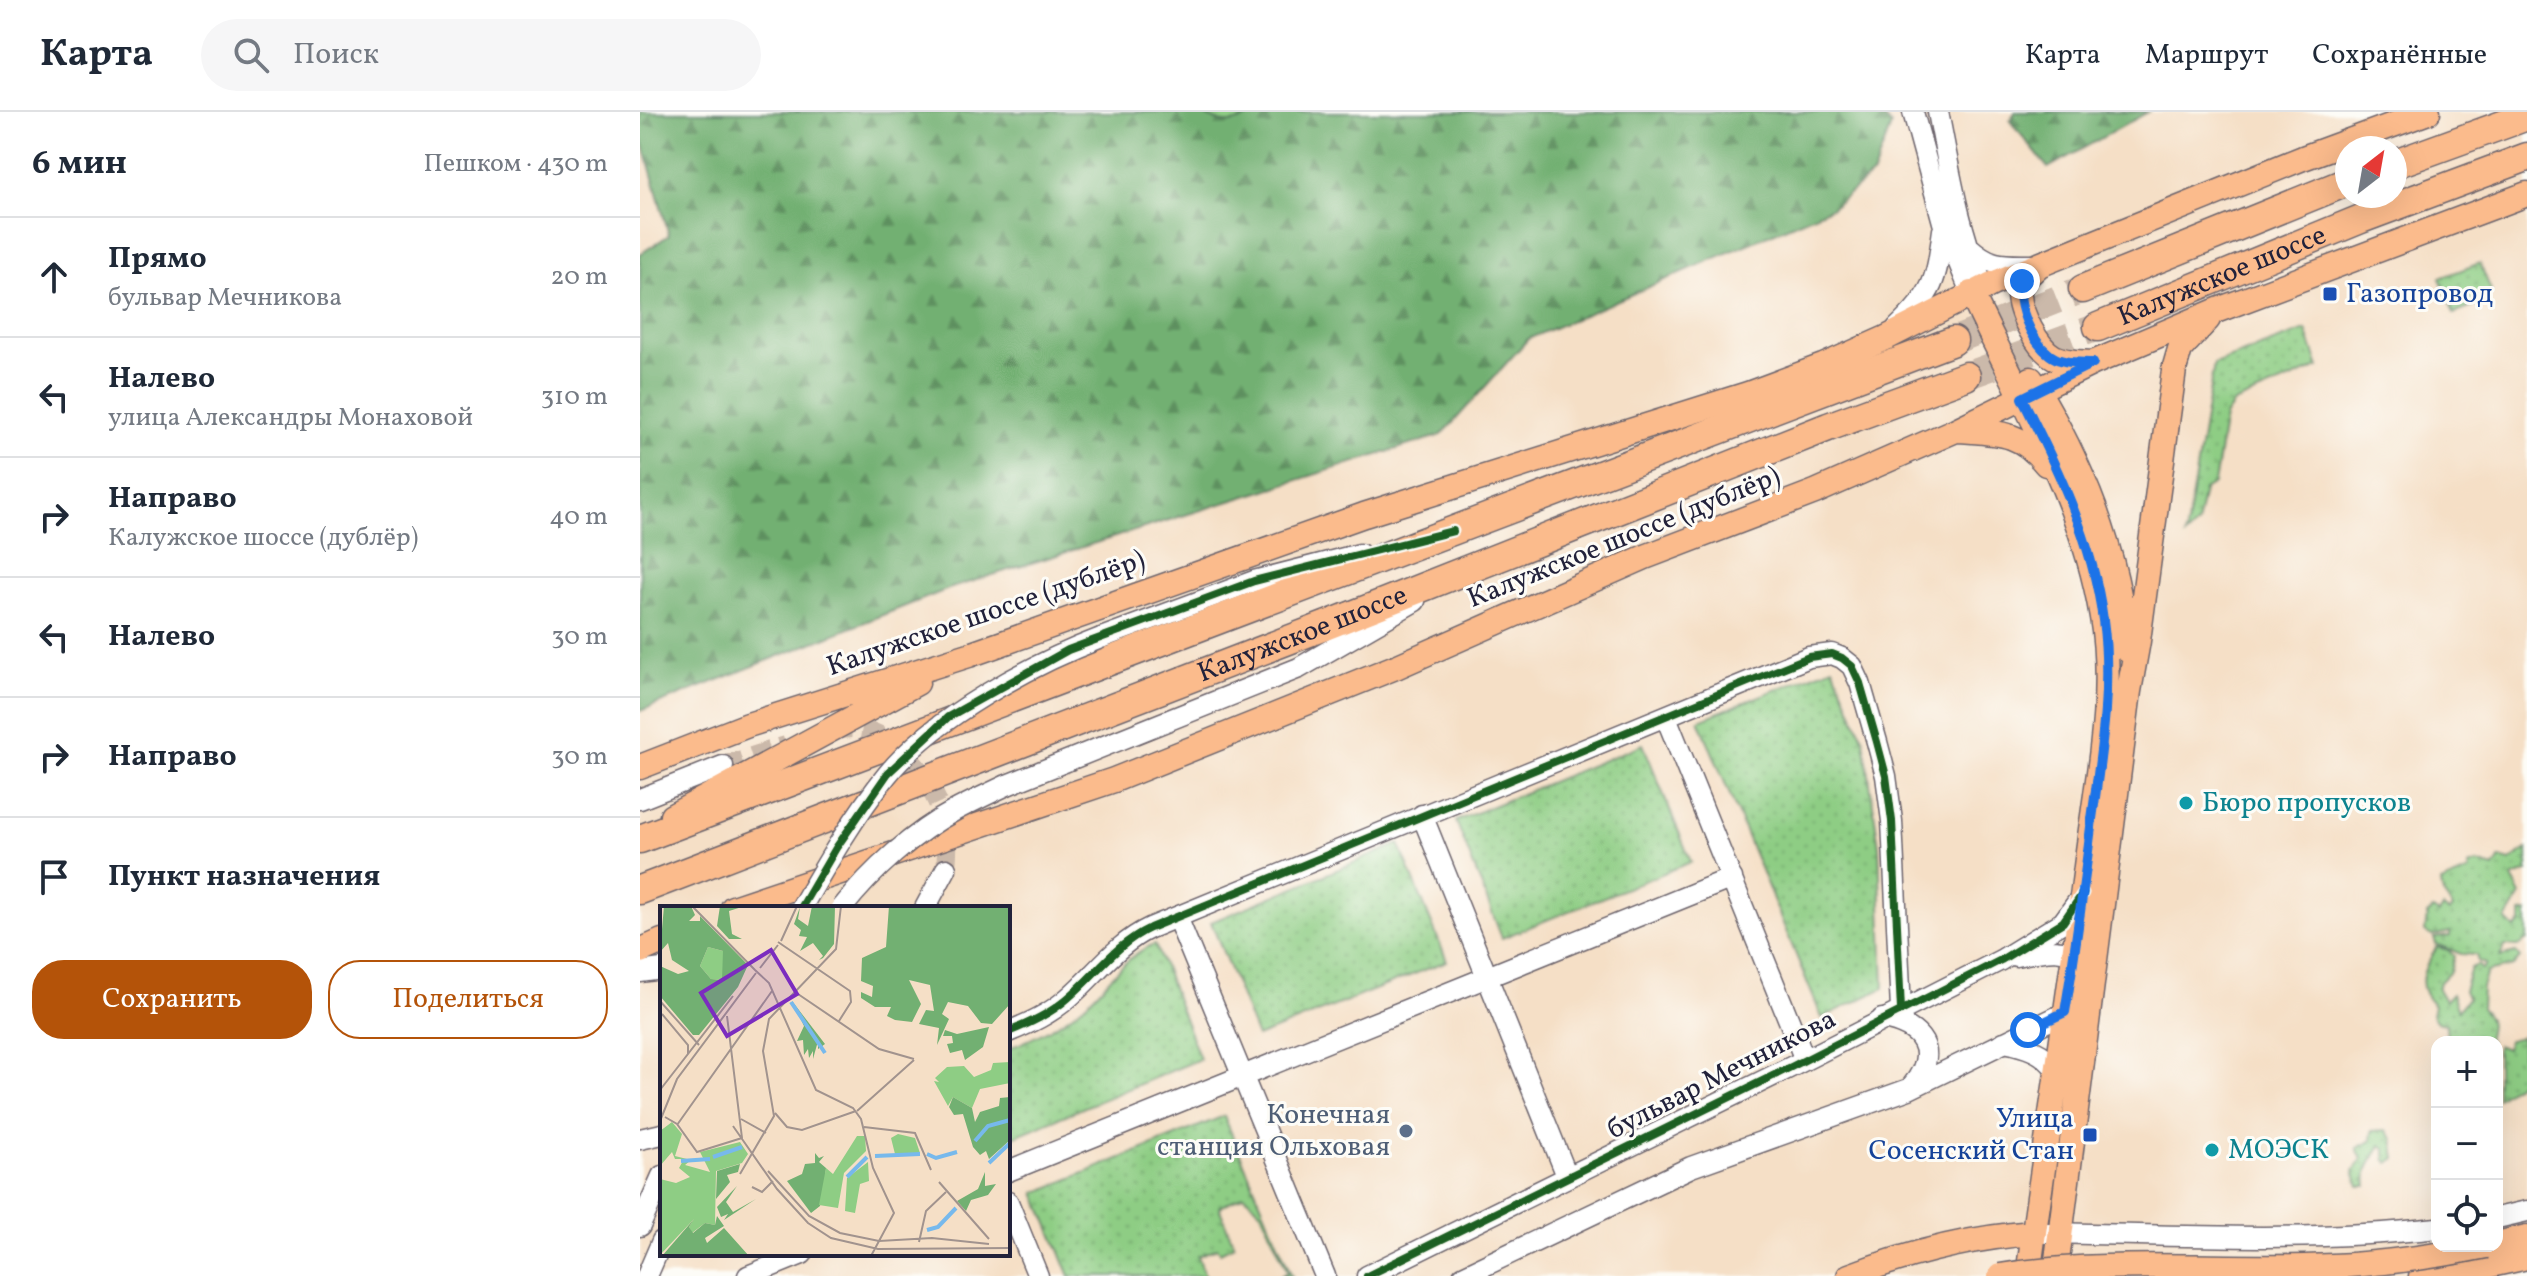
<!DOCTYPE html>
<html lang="ru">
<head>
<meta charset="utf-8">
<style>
	:root { --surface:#fff; --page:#f6f6f7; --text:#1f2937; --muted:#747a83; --line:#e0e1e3; --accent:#b45309 }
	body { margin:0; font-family:Vollkorn,serif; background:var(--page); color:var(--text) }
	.controls { position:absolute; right:24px; bottom:24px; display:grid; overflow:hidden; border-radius:16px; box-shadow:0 8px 32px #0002 }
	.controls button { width:72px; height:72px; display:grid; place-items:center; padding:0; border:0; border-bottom:2px solid var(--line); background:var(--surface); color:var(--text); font:40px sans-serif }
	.compass { position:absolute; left:1695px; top:24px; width:72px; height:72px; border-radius:50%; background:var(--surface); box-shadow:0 8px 32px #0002; rotate:31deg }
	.stop { position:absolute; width:24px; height:24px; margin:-18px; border:6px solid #1a73e8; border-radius:50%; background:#fff }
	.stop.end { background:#1a73e8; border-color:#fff; box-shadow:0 2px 8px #0008 }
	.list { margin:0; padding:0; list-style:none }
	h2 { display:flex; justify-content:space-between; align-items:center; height:104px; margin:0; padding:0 32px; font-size:34px }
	h2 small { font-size:26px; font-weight:400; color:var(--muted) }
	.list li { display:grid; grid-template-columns:52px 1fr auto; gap:24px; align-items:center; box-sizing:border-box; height:120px; padding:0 32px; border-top:2px solid var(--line) }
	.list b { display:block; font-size:30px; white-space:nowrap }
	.list p { margin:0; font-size:26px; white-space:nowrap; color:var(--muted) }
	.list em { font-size:26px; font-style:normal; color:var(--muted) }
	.actions { display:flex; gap:16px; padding:24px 32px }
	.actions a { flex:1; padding:18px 0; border:2px solid var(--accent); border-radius:32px; text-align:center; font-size:28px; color:var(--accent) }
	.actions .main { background:var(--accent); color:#fff }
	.icon { flex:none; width:44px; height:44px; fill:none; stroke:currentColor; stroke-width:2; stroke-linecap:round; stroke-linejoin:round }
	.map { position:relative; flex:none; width:1887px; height:1164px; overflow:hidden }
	header { display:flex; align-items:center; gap:48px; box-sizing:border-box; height:112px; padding:0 40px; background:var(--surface); border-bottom:2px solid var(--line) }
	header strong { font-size:38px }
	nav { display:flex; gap:44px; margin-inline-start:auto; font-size:28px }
	.search { width:560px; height:72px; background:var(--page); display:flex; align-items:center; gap:20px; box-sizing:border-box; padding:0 28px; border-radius:44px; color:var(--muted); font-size:30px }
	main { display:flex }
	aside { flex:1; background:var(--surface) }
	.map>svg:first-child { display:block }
	.grass { fill:url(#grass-dots); stroke:#587860; stroke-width:2 }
	.forest { fill:url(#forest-firs); stroke:#4a6956; stroke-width:2 }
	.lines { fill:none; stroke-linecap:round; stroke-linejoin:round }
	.minor-tunnel { stroke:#cbb9aa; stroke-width:20; stroke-dasharray:20 10; stroke-linecap:butt }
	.highway-tunnel { stroke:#cbb9aa; stroke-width:28; stroke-dasharray:28 14; stroke-linecap:butt }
	.minor-casing { stroke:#6c646c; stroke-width:23 }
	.major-casing { stroke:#6c646c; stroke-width:27 }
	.highway-casing { stroke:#6c646c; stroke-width:31 }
	.minor { stroke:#fff; stroke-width:20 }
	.major { stroke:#fbbb8c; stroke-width:24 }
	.highway { stroke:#fbbb8c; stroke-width:28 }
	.minor-bridge-casing { stroke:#6c646c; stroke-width:23; stroke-linecap:butt }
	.major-bridge-casing { stroke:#6c646c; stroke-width:27; stroke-linecap:butt }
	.minor-bridge { stroke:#fff; stroke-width:20 }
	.major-bridge { stroke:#fbbb8c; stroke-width:24 }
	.cycleway-casing { stroke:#fdfcf7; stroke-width:13 }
	.cycleway { stroke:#1b5e20; stroke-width:8 }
	.route { stroke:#1a73e8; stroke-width:10 }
	.transit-dot { fill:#1a4fb4; stroke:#fdfcf7; stroke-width:3 }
	.culture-dot { fill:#0f9aa8; stroke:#fdfcf7; stroke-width:3 }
	.service-dot { fill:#5c6f8a; stroke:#fdfcf7; stroke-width:3 }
	.labels { text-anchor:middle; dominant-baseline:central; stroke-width:6; stroke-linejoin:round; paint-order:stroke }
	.street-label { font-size:28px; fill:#22223b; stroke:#fdfcf7 }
	.transit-label { font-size:28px; fill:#164399; stroke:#fdfcf7; text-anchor:start }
	.culture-label { font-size:28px; fill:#0d838f; stroke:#fdfcf7; text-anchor:start }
	.service-label { font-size:28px; fill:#4e5e75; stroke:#fdfcf7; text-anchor:end }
	.inset-river { fill:none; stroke:#77b9ec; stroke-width:4 }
	.inset-road { fill:none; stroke:#a1938e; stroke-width:2 }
	.view { fill:#7b2cbf; fill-opacity:0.15; stroke:#7b2cbf; stroke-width:4 }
	.inset-edge { fill:none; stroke:#22223b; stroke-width:4 }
</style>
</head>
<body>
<header>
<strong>Карта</strong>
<div class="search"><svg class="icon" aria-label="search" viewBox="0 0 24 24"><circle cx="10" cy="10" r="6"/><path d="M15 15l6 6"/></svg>Поиск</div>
<nav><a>Карта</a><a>Маршрут</a><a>Сохранённые</a></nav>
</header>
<main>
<aside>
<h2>6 мин<small>Пешком · 430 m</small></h2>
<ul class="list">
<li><svg class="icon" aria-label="ahead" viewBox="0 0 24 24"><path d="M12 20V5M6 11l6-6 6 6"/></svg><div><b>Прямо</b><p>бульвар Мечникова</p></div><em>20 m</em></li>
<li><svg class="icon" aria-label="left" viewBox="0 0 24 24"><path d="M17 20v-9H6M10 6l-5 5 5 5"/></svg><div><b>Налево</b><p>улица Александры Монаховой</p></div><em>310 m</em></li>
<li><svg class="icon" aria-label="right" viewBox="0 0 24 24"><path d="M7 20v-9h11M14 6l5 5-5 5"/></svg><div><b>Направо</b><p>Калужское шоссе (дублёр)</p></div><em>40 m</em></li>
<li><svg class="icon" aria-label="left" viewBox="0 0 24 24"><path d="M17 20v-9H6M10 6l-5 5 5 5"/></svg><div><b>Налево</b></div><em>30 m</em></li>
<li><svg class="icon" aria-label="right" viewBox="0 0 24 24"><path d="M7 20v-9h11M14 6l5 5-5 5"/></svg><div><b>Направо</b></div><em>30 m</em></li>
<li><svg class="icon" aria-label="arrive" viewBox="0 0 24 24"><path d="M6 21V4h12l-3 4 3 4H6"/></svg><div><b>Пункт назначения</b></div></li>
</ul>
<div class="actions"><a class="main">Сохранить</a><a>Поделиться</a></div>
</aside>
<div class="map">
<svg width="1887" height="1164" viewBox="0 0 1887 1164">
	<defs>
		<pattern id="grass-dots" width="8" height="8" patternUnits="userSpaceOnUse" patternTransform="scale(2)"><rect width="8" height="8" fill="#8ecd84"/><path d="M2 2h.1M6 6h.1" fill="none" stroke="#7ab073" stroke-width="1.8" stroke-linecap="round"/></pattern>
		<pattern id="forest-firs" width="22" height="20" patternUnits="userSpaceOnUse" patternTransform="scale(2)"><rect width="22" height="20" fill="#72b072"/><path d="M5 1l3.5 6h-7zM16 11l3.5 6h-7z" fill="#5d8f5f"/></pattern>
	</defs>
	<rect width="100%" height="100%" fill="#fdfcf7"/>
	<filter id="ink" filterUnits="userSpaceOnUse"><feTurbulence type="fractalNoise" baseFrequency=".0125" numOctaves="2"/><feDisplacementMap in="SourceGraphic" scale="16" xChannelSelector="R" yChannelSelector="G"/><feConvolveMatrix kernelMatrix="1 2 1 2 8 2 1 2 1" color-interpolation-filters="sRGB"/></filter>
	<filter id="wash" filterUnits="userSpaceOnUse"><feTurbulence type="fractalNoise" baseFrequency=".006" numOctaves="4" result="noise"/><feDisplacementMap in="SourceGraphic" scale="32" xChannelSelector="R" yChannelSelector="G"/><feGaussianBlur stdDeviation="1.8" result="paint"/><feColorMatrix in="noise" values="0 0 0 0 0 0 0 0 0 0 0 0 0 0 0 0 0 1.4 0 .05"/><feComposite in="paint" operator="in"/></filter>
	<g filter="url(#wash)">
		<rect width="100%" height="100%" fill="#f5dfc6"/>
		<path class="grass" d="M559 0H617C594 15 584 15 559 0Z
			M1840 151 1851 179 1845 190 1814 202 1800 166Z
			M1666 218 1679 255 1594 291 1585 304 1574 372 1564 378 1557 413 1545 424 1574 252Z
			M1193 555 1224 628 1239 735 1244 876 1182 906 1059 608Z
			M1003 632 1051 750 862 826 816 709Z
			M759 732 807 849 617 925 571 810Z
			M1887 737V760L1872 766 1881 783 1866 808 1875 817 1881 811V801L1887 800V828L1878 834H1865L1860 845 1876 841 1880 846 1873 854 1847 860 1842 875 1841 896C1852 906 1851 914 1847 928L1851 930H1807L1806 912 1797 910 1792 903 1794 893C1773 873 1784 856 1797 835L1808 838 1814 844 1810 860 1800 870 1798 877 1805 889 1812 882 1818 898 1828 886 1824 879 1831 856 1838 853 1842 858 1846 852 1838 850 1836 843 1821 842 1796 832 1794 826 1810 824V820L1792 824 1785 820 1787 803 1793 798 1799 802 1803 796 1809 800 1813 796 1803 782 1801 771 1829 759 1828 754 1837 751 1854 756 1860 746 1870 749Z
			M515 832 560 947 373 1025 368 1012V937C396 925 421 913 444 893 469 872 483 844 515 832Z
			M1881 925V944L1887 949V965L1857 986V933L1866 937 1869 928Z
			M584 1004 652 1164H641L648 1160 621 1099 604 1083 579 1095 594 1133 580 1140 577 1136 558 1144 565 1164H430L395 1081Z
			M1746 1018 1753 1027 1756 1046 1749 1051 1745 1047V1036L1741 1033C1734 1049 1724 1054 1727 1074H1719L1714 1059 1722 1047 1717 1036 1731 1029 1732 1019Z"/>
		<path class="forest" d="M0 0H559C584 15 593 15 617 0H1240L1251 14 1233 62 1193 95 888 227 802 323 311 476 0 599V142L29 123 0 20Z
			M1375 0H1508L1408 56 1370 9Z"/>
	</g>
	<g filter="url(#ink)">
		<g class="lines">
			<path class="minor-tunnel" d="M192 619C245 603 290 662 304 707 309 723 307 741 306 757
				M83 654 146 634"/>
			<path class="highway-tunnel" d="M1313 229 1443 177
				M1326 264 1458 215"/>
			<g class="minor-casing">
				<path id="minor" d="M1273 0 1304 114 1331 181
					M1298 0C1310 60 1319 120 1344 176
					M1329 135C1351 155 1362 153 1391 153
					M1257 216C1295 180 1296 168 1303 118
					M461 526 614 469 720 442
					M1026 605 1165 948
					M367 673 659 556 775 489
					M0 687 83 654
					M782 703 927 1064
					M285 796 306 757
					M537 805 685 1164
					M1376 844C1402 839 1422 832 1445 849
					M0 860 22 857
					M1242 907C1282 914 1301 939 1272 974
					M368 920C390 911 410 902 428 886 456 862 476 832 510 816L1169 545 1192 542 1202 546 1212 554 1220 571 1237 630 1246 664 1252 709 1261 898
					M1364 930C1384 934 1404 939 1416 958
					M0 1027 22 1022
					M368 1059 1092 766
					M368 1090 398 1164
					M1857 1106 1887 1099
					M0 1114 22 1064
					M1406 1121C1537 1123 1666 1131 1797 1116
					M7 1164 22 1129
					M108 1164 162 1142
					M727 1164 1153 954 1361 848 1423 810 1441 785
					M823 1164 1051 1055 1269 977 1437 895"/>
			</g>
			<g class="major-casing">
				<path id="major" d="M1397 155C1390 162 1379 169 1379 180 1378 199 1398 237 1414 245 1426 251 1439 250 1452 251
					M1331 181C1380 287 1443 388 1462 505 1475 581 1458 663 1448 739 1430 881 1407 1022 1388 1164
					M1391 267C1442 352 1478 439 1487 538
					M1318 318C1358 321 1380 319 1406 352
					M0 655 108 613 329 543 724 403 1108 282 1183 254 1246 226 1352 172 1663 46 1788 0
					M32 704 277 571
					M93 796 474 668 758 554 1005 445 1175 380 1316 318 1453 251 1578 198 1887 82
					M0 839 22 829
					M1857 1132 1887 1125
					M1209 1164C1267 1142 1332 1125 1394 1121
					M1415 1164 1489 579 1498 529 1534 258 1540 237 1568 207
					M1781 1164 1827 1158 1887 1145"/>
			</g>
			<g class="highway-casing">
				<g id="highway">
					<path d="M1755 52 1887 4"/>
					<path d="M1443 177 1707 70"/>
					<path id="s1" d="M1458 215 1721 107 1887 45"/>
					<path d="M0 727 1313 229"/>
					<path id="s2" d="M0 778 690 512 1188 315 1326 264"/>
				</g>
			</g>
			<use href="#minor" class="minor"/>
			<use href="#major" class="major"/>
			<use href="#highway" class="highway"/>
			<g class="minor-bridge-casing">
				<path id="minor-bridge" d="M161 796C187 751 214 704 247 663 294 605 392 552 461 526
					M202 796C232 758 273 721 316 698 333 689 350 681 367 673"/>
			</g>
			<g class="major-bridge-casing">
				<path id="major-bridge" d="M1360 1164C1461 1148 1562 1157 1665 1155 1724 1154 1788 1146 1846 1134"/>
			</g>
			<use href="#minor-bridge" class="minor-bridge"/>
			<use href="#major-bridge" class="major-bridge"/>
			<g class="cycleway-casing">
				<path id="cycleway" d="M161 796 196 736 248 661 308 605 428 538 614 469 813 419
					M368 920C390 911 410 902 428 886 456 862 476 832 510 816L1169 545 1192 542 1202 546 1212 554 1220 571 1237 630 1246 664 1252 709 1261 898
					M727 1164 1153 954 1361 848 1423 810 1443 781"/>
			</g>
			<use href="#cycleway" class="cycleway"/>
		</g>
	</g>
	<g class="lines" filter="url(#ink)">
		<path class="route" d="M1382 169C1375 191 1391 229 1410 243 1422 252 1438 250 1453 251L1382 286C1417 355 1453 429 1463 508 1472 574 1461 641 1452 707 1444 772 1436 836 1425 900L1388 918"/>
	</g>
	<g class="transit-dot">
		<rect x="1682" y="174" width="16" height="16" rx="4"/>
		<rect x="1442" y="1015" width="16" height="16" rx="4"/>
	</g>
	<g class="culture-dot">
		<circle cx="1546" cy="691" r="8"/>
		<circle cx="1572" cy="1038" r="8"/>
	</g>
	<circle class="service-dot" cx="766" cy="1019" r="8"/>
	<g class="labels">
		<g class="street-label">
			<text stroke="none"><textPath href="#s1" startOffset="134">Калужское шоссе</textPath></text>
			<text transform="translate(984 426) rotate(-22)">Калужское шоссе (дублёр)</text>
			<text transform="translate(346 502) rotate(-19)">Калужское шоссе (дублёр)</text>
			<text stroke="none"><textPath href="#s2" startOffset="710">Калужское шоссе</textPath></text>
			<text transform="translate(1082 963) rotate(-27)">бульвар Мечникова</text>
		</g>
		<g class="transit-label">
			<text x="1706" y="182">Газопровод</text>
			<text x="1434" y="1007" text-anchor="end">Улица<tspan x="1434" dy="32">Сосенский Стан</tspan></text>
		</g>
		<g class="culture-label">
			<text x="1562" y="691">Бюро пропусков</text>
			<text x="1588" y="1038">МОЭСК</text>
		</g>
		<g class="service-label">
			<text x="750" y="1003">Конечная<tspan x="750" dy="32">станция Ольховая</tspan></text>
		</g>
	</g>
	<g transform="translate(20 794)">
		<rect width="350" height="350" fill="#f5dfc6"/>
		<path d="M48 41 63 45V74L51 73 40 60ZM350 156V177L320 183 312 202 293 191 288 200 274 175 279 176 275 172 287 161 304 160 314 171 331 164 333 157ZM12 216 22 228 15 250 31 254 25 259 50 266 40 246 80 236 88 248 82 257 56 265 55 319 45 317 32 327 29 321 34 313 0 349V273L16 277 30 271 19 262 24 253H15L12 246 0 260V225Z" fill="#8ecd84"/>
		<path d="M4 0H31L35 9 29 15H40V10L88 59 78 81 39 129H33L0 90V60L18 68 29 65 12 54 8 37 0 46ZM48 41 63 45 62 74 51 73 40 60ZM60 0H85L69 5 72 28 82 33H69L57 20ZM152 0H175L174 38 163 52 159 54 163 50 153 37 140 45 147 31 139 30 141 24 134 18 140 1 138 13 148 20ZM229 0H350V98L332 118 321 117 308 100 288 96 282 108 289 113 277 139 279 122 259 118 266 104 274 105 270 79 249 74 261 98 252 116 235 114 227 110 231 101H215L201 92V86L212 91 213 80 201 75 202 52 226 41ZM132 95 165 138 158 143V135L153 153V145L149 152 148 143 144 149 143 134 137 135 144 120ZM329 121 323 141 305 154 302 144 290 147 287 138 293 137 292 130H283L285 124 297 128ZM293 191 312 202 315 216 320 206 339 200 340 192 350 191V234L329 253 326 245 320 249 313 241 303 208 294 209 289 201ZM155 247 159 252 164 250 159 256 166 262 165 272 160 300 151 307 127 275 142 268 145 258 155 257ZM80 258 78 266 67 269 70 276 56 293 57 265ZM325 266V280L336 278 328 289 311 294 306 305 297 295 318 283ZM77 280 66 296 73 306 96 293 64 314 68 308 61 311 57 301ZM57 310 64 320 45 332 47 337 64 322 89 350H2L34 313 29 321 33 327 45 317 55 319Z" fill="#72b072" fill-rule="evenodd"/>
		<path d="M238 228 255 232 260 247 235 248 231 232ZM197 230H205L206 245 184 267 178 302 159 299 166 262 173 268ZM208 256 209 275 200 278 195 307 185 305 187 272Z" fill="#8ecd84"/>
		<path class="inset-river" d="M131 96 165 147M315 235 328 220 350 214M267 248 276 252 297 246M215 250 260 248M53 251 82 241M21 255 50 253M329 257 350 237M187 271 207 251M267 324 278 321 296 302"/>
		<path class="inset-road" d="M32 0 95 64M121 35 137 0M118 36 190 85 191 96 179 115M100 62 118 39M95 64 109 77 156 184 193 202 201 213 213 262 234 307 211 350M135 86 219 143 254 153M0 95 39 139M2 108 28 139V148M0 184 73 90M197 205 254 154M115 207 127 221 142 224 196 205M5 211 17 218 37 246 82 232 67 110M81 213 106 227M0 215 17 173 96 67M17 219 112 85M73 220 117 283 148 317 171 332 218 343 350 342M204 221 255 227 271 264M108 265 149 310 180 327 219 335 272 332 329 338M80 268 114 210 103 145 109 113 176 43 181 0M279 276 329 333M92 281 102 286 113 275M259 336 266 305 286 286"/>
		<path class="view" d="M111 44 137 88 67 130 41 87Z"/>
		<rect width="350" height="350" class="inset-edge"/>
	</g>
</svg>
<div class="controls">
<button>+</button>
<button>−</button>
<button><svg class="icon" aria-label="locate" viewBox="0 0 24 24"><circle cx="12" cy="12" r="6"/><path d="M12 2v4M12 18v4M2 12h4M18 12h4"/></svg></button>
</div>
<svg class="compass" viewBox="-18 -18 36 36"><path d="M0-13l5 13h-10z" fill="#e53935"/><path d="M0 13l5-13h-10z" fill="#747a83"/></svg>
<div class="stop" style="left:1388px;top:918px"></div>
<div class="stop end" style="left:1382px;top:169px"></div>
</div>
</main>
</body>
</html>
